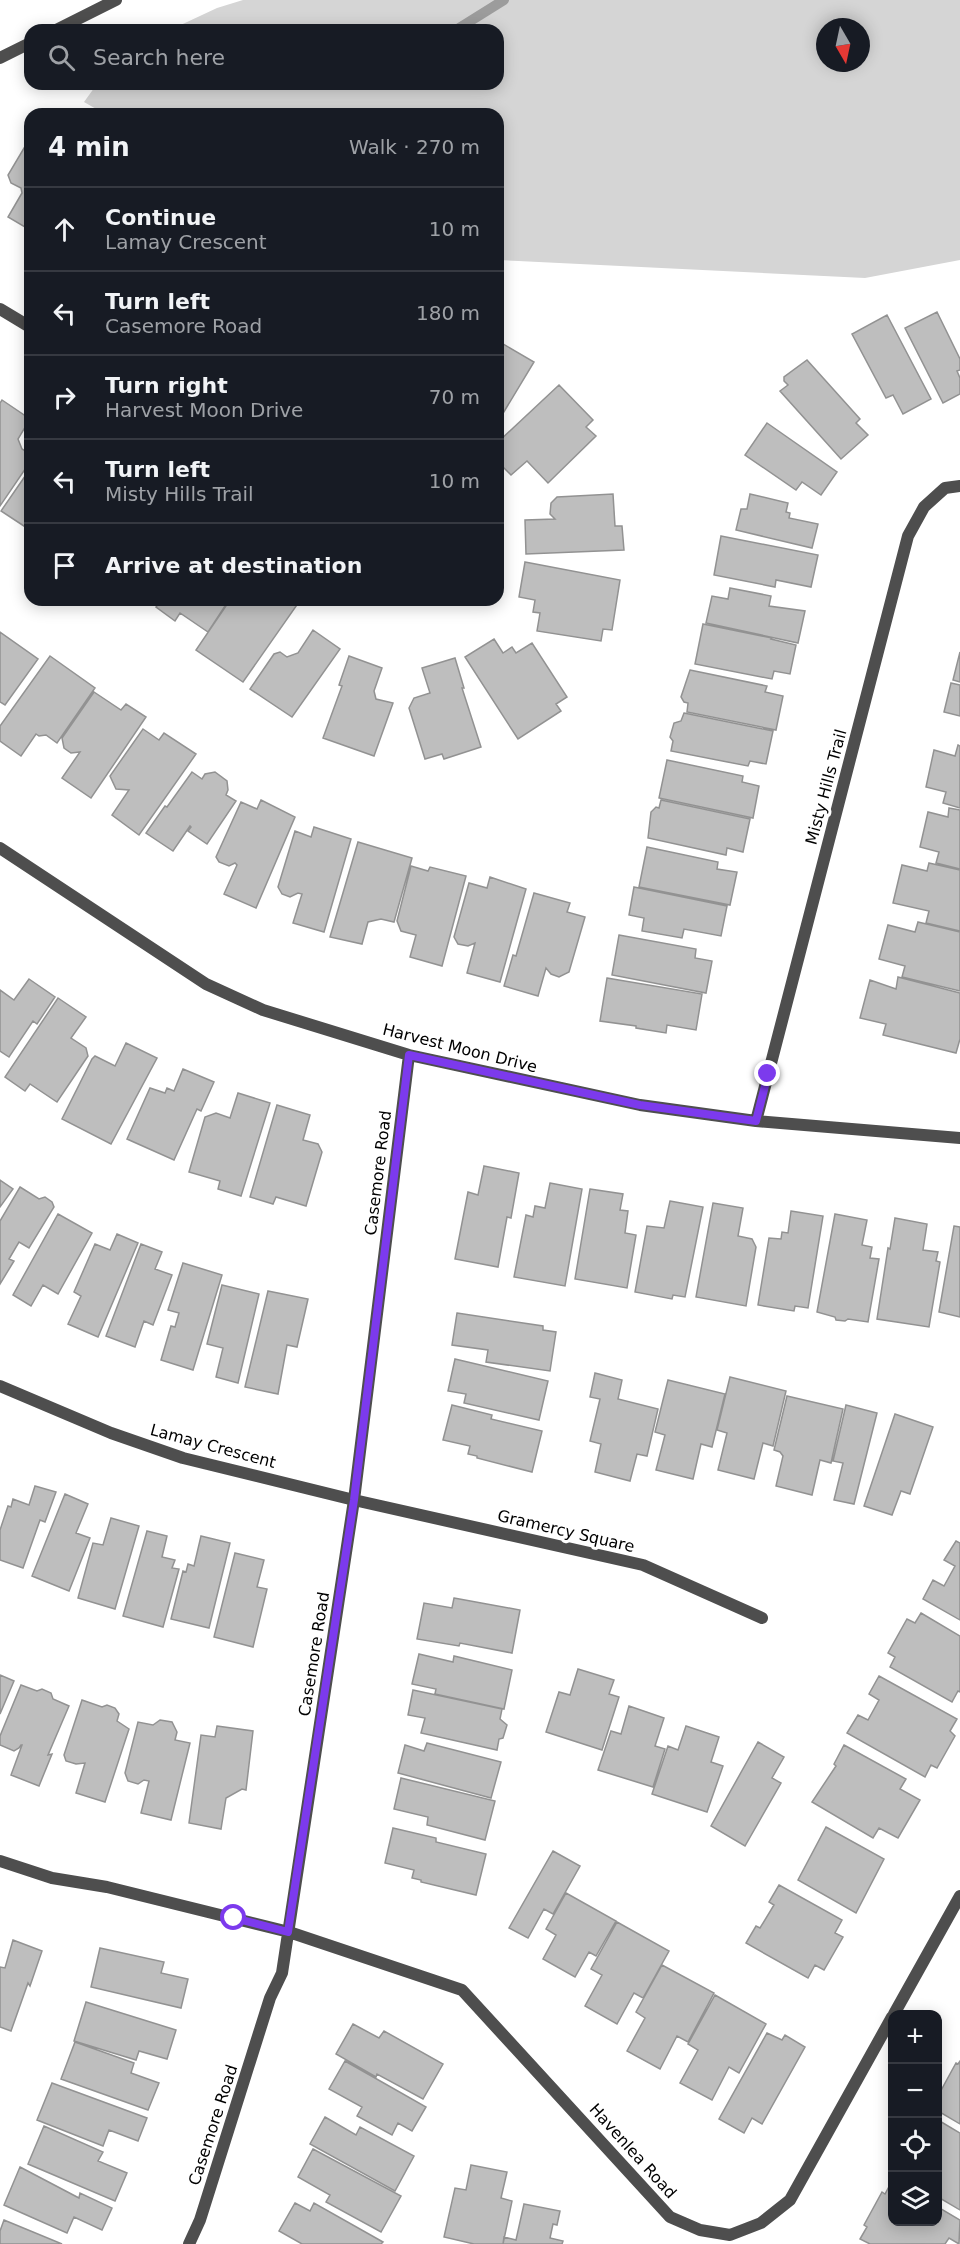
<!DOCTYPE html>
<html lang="en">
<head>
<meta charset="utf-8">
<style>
	:root { --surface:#171b24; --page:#20242c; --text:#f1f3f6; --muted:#9ea1a6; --line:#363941 }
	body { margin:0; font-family:"DejaVu Sans",sans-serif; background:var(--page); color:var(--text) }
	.controls { position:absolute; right:18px; bottom:18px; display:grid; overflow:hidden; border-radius:12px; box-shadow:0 3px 15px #0003 }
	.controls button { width:54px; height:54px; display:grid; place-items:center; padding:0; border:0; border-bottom:2px solid var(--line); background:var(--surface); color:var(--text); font:30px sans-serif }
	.compass { position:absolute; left:816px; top:18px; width:54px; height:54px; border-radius:50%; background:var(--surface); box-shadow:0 3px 15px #0003; rotate:171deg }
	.stop { position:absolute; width:18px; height:18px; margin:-14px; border:4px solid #7c3aed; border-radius:50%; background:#fff }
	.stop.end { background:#7c3aed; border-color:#fff; box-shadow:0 2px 6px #0008 }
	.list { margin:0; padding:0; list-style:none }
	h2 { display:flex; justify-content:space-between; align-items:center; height:78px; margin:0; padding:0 24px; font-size:26px }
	h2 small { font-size:20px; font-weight:400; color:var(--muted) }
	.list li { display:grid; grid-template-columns:39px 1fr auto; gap:18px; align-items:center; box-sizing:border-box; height:84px; padding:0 24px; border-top:2px solid var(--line) }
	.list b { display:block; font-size:22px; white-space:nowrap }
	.list p { margin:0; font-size:20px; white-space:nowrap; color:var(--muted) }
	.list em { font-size:20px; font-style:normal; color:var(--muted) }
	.icon { flex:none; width:33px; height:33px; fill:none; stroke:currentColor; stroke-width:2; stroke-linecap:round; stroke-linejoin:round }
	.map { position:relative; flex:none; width:960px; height:2244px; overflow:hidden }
	.search { position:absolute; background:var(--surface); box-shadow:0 3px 15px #0003; left:24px; top:24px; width:480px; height:66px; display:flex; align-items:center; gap:15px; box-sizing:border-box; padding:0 21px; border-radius:18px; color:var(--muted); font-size:22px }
	.panel { position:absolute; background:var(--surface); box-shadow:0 3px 15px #0003; left:24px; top:108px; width:480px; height:498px; border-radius:18px }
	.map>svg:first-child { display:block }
	.green { fill:#d5d5d5; fill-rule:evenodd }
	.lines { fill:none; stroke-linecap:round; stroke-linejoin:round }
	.stream { stroke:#9c9c9c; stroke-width:10 }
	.building { fill:#bebebe; stroke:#929292; stroke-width:1.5 }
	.minor { stroke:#4e4e4e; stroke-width:12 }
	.tertiary { stroke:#4e4e4e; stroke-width:12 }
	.route { stroke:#7c3aed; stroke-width:8 }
	.labels { text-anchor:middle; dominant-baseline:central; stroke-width:6; stroke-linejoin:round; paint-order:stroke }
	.street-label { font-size:16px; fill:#000; stroke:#fff }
</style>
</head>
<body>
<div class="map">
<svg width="960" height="2244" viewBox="0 0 960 2244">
	<rect width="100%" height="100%" fill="#fff"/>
	<path class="green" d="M243 0H960V260L865 278 498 260V114H105L84 102 97 84H498V30H170L217 8ZM825 27H861V63H825Z"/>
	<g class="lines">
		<path class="stream" d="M456 30 504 0"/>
	</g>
	<path class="building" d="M30 138V230L8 217 22 193 21 188 11 183 8 175Z
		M937 312 960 359V370L957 371 960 378V394L943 403 905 328Z
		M887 315 931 399 903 414 893 395 886 398 852 334Z
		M498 341 534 362 499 420 498 419Z
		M807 360 860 419 856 423 868 435 841 459 780 391 788 385 784 381V377Z
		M559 385 593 420 586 427 596 436 548 483 527 461 511 475 498 462V442Z
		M2 400 30 419 18 439 22 449 30 454V462L0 506V403Z
		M767 423 837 472 821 495 802 482 796 490 745 455Z
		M30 469V530L1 511Z
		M613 494 615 526H622L624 550 526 554 525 520 555 519 550 514 551 503 557 497Z
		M750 494 788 503 786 512 790 513 789 518 818 524 812 548 736 530 741 509H747Z
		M721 536 818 555 811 587 776 580 775 587 714 575Z
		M525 562 620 580 612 630 603 629 601 641 537 631 540 613 533 612 535 600 519 597Z
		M730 588 771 596 769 606 805 611 798 643 706 623 712 596 728 599Z
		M161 600H229L208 632 180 613 175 621 156 607Z
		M230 600H254L259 603 261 600 299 602 243 682 196 650Z
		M703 624 772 638 771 639 796 645 790 674 774 671 772 679 695 664Z
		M313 630 340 649 292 717 250 689 274 654 280 652 287 657 298 653Z
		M0 632 38 659 5 705 0 702Z
		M494 639 503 653 512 647 516 653 532 643 567 697 556 704 561 711 518 739 465 657Z
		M960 652V682L953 680Z
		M50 656 95 688 57 743 46 735 39 736 36 734 21 756 0 741V726Z
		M349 656 382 668 374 691 376 699 393 703 374 756 323 738 342 686 339 685Z
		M455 658 464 688H462L481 747 444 759 442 754 425 759 409 708 414 698 430 693 422 668Z
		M690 670 767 686 765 692 783 696 776 730 687 712 688 703 684 702 681 697Z
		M951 683 960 685V716L944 712Z
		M94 692 121 710 126 704 146 717 91 798 62 778 80 752 71 753 64 748 62 738Z
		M684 713 773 731 766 764 750 761 748 766 671 751 673 741 670 737 674 723 681 721Z
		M143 729 159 740 164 733 196 754 139 835 112 815 129 790 116 789 110 776Z
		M958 745 960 746V808L943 803 946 792 926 787 934 750 955 756Z
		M667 760 743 776 742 782 759 786 753 818 659 798Z
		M192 772 202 779 205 774 215 772 227 781 228 790 226 795 236 801 207 844 188 831 191 827 190 826 173 851 146 833 165 806 167 807Z
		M261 800 295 817 256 908 224 894 237 865 235 863 229 866 219 862 216 857 241 802 257 809Z
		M661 800 750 819 743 852 727 848 726 855 648 838 651 812 656 807 659 808Z
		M949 808 960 810V869L936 863 939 852 920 847 928 812 948 817Z
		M314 827 351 839 324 932 293 923 302 894 298 893 290 897 282 894 278 887 295 831 311 837Z
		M358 842 412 858 394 922 381 919 368 922 362 944 330 937Z
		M647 847 718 862 717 869 737 872 730 905 639 887Z
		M929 863 960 870V931L926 923 929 911 893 903 902 865 927 871Z
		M411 866 428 871 430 867 466 876 442 966 410 957 416 935 401 931 397 921Z
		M490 877 526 889 500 982 467 973 475 943 468 946 458 944 454 937 469 883 487 888Z
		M634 887 727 906 721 936 684 929 682 938 642 931 644 918 629 915Z
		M534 893 570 903 567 912 585 917 569 972 559 977 551 974 546 968 538 996 504 986 513 955 516 956Z
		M918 922 960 932V991L902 977 905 966 879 959 888 925 915 932Z
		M619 935 696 949 695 958 712 961 706 993 612 975Z
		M898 977 960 993V1039L956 1053 883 1035 886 1024 860 1018 870 980 896 989Z
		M607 978 702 994 696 1030 667 1025 666 1033 636 1028V1026L600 1021Z
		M29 979 55 997 37 1024 33 1021 9 1057 0 1051V990L14 1000Z
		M58 998 86 1017 71 1038 86 1048 88 1056 57 1102 30 1084 25 1091 5 1077Z
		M126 1043 157 1058 111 1144 62 1119 92 1059 95 1056 115 1066Z
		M183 1069 214 1082 201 1111 197 1109 174 1160 127 1139 150 1088 165 1093 167 1088 174 1091Z
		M238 1093 270 1103 241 1196 218 1189 220 1181 189 1172 205 1117 216 1113 230 1118Z
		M277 1105 310 1115 303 1140 318 1144 322 1152 306 1206 276 1197 273 1204 250 1197Z
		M484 1166 519 1173 511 1218 507 1217 498 1267 455 1259 468 1192 478 1195Z
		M0 1180 13 1189 0 1207Z
		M550 1183 582 1189 565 1286 514 1277 526 1215 533 1217 535 1206 545 1208Z
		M20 1187 39 1199 45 1197 52 1202 54 1207 29 1248 19 1242 9 1259 14 1261 0 1284V1221Z
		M590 1189 623 1194 620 1210 628 1211 625 1233 636 1235 627 1288 575 1279Z
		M670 1201 703 1207 685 1297 673 1295 672 1299 635 1292 647 1226 664 1228Z
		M713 1203 743 1208 738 1236 752 1239 756 1247 746 1306 696 1297Z
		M791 1211 823 1216 808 1308 795 1306 794 1311 758 1305 769 1238 781 1239 782 1232 788 1233Z
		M58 1214 92 1233 58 1294 43 1285 31 1306 13 1295Z
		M835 1214 867 1220 862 1245 872 1247 870 1258 879 1259 868 1322 848 1319 845 1321 836 1320 835 1317 817 1312Z
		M895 1218 927 1224 923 1250 938 1252 936 1261 940 1262 929 1327 877 1319 888 1248 890 1249Z
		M954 1226 960 1227V1317L939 1312Z
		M117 1234 138 1243 98 1337 68 1324 81 1296 74 1292 95 1244 110 1250Z
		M141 1244 162 1252 155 1269 172 1275 153 1325 144 1321 135 1347 106 1336Z
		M183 1263 222 1275 193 1370 161 1360 171 1326 175 1327 179 1313 168 1310Z
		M222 1285 259 1294 238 1383 216 1377 223 1348 207 1344Z
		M268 1291 308 1299 297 1347 287 1345 278 1394 245 1387Z
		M457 1313 543 1326V1330L556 1332 550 1371 486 1362 488 1350 452 1345Z
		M455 1359 548 1381 539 1420 464 1403 466 1394 448 1391Z
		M595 1373 622 1380 618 1399 658 1409 647 1456 637 1454 630 1481 595 1472 601 1444 590 1441 600 1399 590 1397Z
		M730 1377 786 1391 773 1446 763 1443 754 1479 718 1470 727 1433 717 1430Z
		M668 1380 725 1394 712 1447 701 1444 693 1479 656 1470 665 1435 655 1432Z
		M787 1396 843 1409 831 1463 820 1460 812 1495 776 1486 783 1456 780 1452 774 1450Z
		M452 1405 492 1415 491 1419 542 1431 532 1472 477 1458V1456L468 1454 470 1446 443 1440Z
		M846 1405 877 1413 854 1504 834 1500 843 1463 833 1461Z
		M895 1414 933 1427 910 1494 901 1491 892 1515 864 1506Z
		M35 1486 56 1492 45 1522 40 1520 23 1568 0 1560V1530L8 1506 11 1507 13 1499 29 1505Z
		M65 1494 88 1504 76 1533 90 1538 69 1591 32 1576Z
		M111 1518 139 1526 115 1609 78 1598 93 1543 103 1545Z
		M147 1531 167 1536 162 1557 175 1560 172 1568 179 1569 163 1627 123 1616Z
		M201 1536 230 1543 209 1628 171 1619 183 1571 186 1572 188 1564 194 1566Z
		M956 1541 960 1543V1620L923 1599 933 1580 944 1586 955 1566 944 1560Z
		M235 1553 264 1560 257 1587 267 1589 253 1647 214 1637Z
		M454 1598 520 1610 512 1653 460 1643 459 1646 417 1639 424 1603 452 1608Z
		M921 1613 960 1636V1692L958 1691 952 1702 890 1667 895 1657 888 1653 907 1619 915 1623Z
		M419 1654 453 1662 454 1656 512 1670 504 1709 435 1694 436 1689 412 1684Z
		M578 1669 614 1680 609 1694 619 1697 602 1750 546 1732 559 1692 570 1695Z
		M0 1675 14 1681 0 1714Z
		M879 1676 957 1719 950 1731 955 1736 937 1768 931 1765 925 1777 847 1733 858 1715 868 1720 879 1700 869 1694Z
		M21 1685 37 1691 42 1689 51 1693 53 1699 69 1706 48 1755 52 1754 39 1786 11 1775 22 1745H21L19 1748 14 1751 0 1745V1736Z
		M413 1690 502 1709 500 1719 507 1725 503 1738 499 1739 497 1750 421 1733 425 1718 408 1715Z
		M82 1700 102 1707 107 1705 115 1708 119 1714 117 1721 129 1729 105 1802 76 1793 85 1763 76 1764 66 1761 64 1755Z
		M629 1706 664 1718 655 1746 665 1749 653 1787 598 1770 611 1731 621 1734Z
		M160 1720 172 1722 177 1732 175 1740 190 1743 171 1820 141 1813 149 1781 144 1780 138 1784 128 1781 125 1773 138 1722 153 1725Z
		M217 1726 253 1731 246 1790 242 1789 226 1798 221 1829 189 1823 201 1735 215 1737Z
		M686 1726 719 1737 711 1762 723 1766 707 1812 652 1794 668 1746 678 1750Z
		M758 1742 784 1757 772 1778 781 1783 745 1846 711 1826Z
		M427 1743 501 1762 491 1798 398 1773 405 1745 424 1751Z
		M844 1745 906 1779 900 1789 920 1800 898 1838 879 1828 873 1838 812 1802 836 1766 834 1764Z
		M401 1778 495 1801 485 1840 427 1825 428 1817 394 1809Z
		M826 1827 884 1859 856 1913 798 1880Z
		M393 1828 436 1838V1842L486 1854 476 1895 421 1882V1880L412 1878 414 1870 385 1863Z
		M553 1851 580 1866 553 1914 544 1909 528 1938 509 1928Z
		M779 1885 842 1920 835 1933 843 1937 824 1970 815 1965 808 1978 746 1943 756 1926 760 1928 774 1905 769 1902Z
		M566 1893 616 1921 596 1956 589 1952 575 1977 543 1959 556 1935 546 1929Z
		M617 1922 669 1951 643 1998 634 1993 617 2024 585 2006 602 1975 591 1969Z
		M13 1940 42 1951 30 1986 28 1983 11 2031 0 2027V1967L5 1968Z
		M100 1948 164 1962 161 1973 188 1979 181 2008 91 1987Z
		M662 1965 714 1993 688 2042 677 2036 660 2069 627 2051 645 2018 636 2012Z
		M715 1995 766 2024 739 2073 729 2067 712 2100 680 2083 698 2050 688 2044Z
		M86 2002 176 2030 167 2059 139 2051 136 2060 74 2041Z
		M353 2024 379 2038 384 2031 443 2064 423 2099 377 2074 376 2077 336 2054Z
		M767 2033 782 2040 785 2035 805 2047 762 2124 752 2118 744 2133 719 2119Z
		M75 2042 134 2063 131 2073 159 2083 148 2110 61 2079Z
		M345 2061 426 2107 412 2131 398 2123 392 2135 357 2116 362 2107 329 2089Z
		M960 2061V2124L938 2111V2100L940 2097 938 2096 956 2063 958 2064Z
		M52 2083 147 2118 138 2141 109 2130 103 2146 37 2120Z
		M325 2117 356 2135 360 2127 414 2156 395 2191 310 2144Z
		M938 2120 960 2133V2210L938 2197Z
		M44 2126 103 2152 98 2161 127 2173 115 2201 28 2164Z
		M313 2149 401 2196 381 2232 326 2202 330 2195 298 2177Z
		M471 2165 507 2172 501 2198 512 2201 503 2244H474L444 2237 455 2188 466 2190Z
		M20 2167 79 2198 80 2193 112 2208 102 2230 74 2217 67 2233 4 2205Z
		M892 2181V2222H938V2207L960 2220 959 2244 949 2238 945 2244H870L860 2239 867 2227 864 2225 882 2192 885 2194Z
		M295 2203 310 2211 314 2203 383 2242 381 2244H302L279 2231Z
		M524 2204 560 2211 557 2225 553 2224 550 2238 563 2241 562 2244H503L504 2237 516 2240Z
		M4 2220 62 2244H0V2231Z"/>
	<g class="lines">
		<path class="minor" d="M0 309 30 327
			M0 848 206 984 263 1010 409 1055 640 1105 756 1121 960 1138
			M756 1121 908 536 924 507 945 488 960 486
			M0 1386 111 1433 183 1458 354 1500 643 1565 762 1618
			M0 1861 52 1878 107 1887 289 1932 462 1990 670 2217 700 2230 730 2235 761 2223 790 2200 892 2017
			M894 2014 960 1896
			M189 2244 200 2220 270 1998 282 1973 354 1500 409 1055"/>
		<path class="tertiary" d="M56 30 116 0
			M0 58 30 43"/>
	</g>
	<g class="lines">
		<path class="route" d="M234 1918 288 1932 354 1500 409 1055 640 1105 756 1121 768 1074"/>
	</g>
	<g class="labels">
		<g class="street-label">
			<text transform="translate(826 787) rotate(-75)">Misty Hills Trail</text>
			<text transform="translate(460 1048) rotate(14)">Harvest Moon Drive</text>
			<text transform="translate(378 1173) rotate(-83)">Casemore Road</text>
			<text transform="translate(213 1446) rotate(15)">Lamay Crescent</text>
			<text transform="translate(566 1531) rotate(13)">Gramercy Square</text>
			<text transform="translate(314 1654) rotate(-81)">Casemore Road</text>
			<text transform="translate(213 2125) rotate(-72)">Casemore Road</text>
			<text transform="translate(633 2151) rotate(48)">Havenlea Road</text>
		</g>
	</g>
</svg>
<div class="controls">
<button>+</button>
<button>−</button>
<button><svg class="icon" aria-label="locate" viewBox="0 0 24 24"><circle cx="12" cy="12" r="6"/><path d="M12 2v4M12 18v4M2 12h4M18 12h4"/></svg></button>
<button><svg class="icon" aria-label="layers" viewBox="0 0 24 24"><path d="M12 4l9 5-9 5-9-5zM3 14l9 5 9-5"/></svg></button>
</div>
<svg class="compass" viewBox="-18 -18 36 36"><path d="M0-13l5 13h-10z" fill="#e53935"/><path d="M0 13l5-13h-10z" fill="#9ea1a6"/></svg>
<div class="stop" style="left:234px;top:1918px"></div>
<div class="stop end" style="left:768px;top:1074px"></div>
<div class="search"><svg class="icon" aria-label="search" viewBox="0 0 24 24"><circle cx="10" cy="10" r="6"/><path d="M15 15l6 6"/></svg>Search here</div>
<section class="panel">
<h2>4 min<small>Walk · 270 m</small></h2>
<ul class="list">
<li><svg class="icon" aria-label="ahead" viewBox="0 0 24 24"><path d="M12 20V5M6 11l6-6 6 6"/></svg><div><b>Continue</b><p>Lamay Crescent</p></div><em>10 m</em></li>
<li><svg class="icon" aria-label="left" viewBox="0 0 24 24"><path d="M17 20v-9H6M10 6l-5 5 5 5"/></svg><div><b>Turn left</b><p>Casemore Road</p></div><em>180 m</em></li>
<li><svg class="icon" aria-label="right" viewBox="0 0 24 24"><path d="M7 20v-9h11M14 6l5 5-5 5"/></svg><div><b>Turn right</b><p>Harvest Moon Drive</p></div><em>70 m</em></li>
<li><svg class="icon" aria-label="left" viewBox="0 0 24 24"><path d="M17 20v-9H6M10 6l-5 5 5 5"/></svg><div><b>Turn left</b><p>Misty Hills Trail</p></div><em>10 m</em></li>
<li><svg class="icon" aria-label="arrive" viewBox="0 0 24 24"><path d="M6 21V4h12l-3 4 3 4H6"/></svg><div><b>Arrive at destination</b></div></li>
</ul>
</section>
</div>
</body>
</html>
